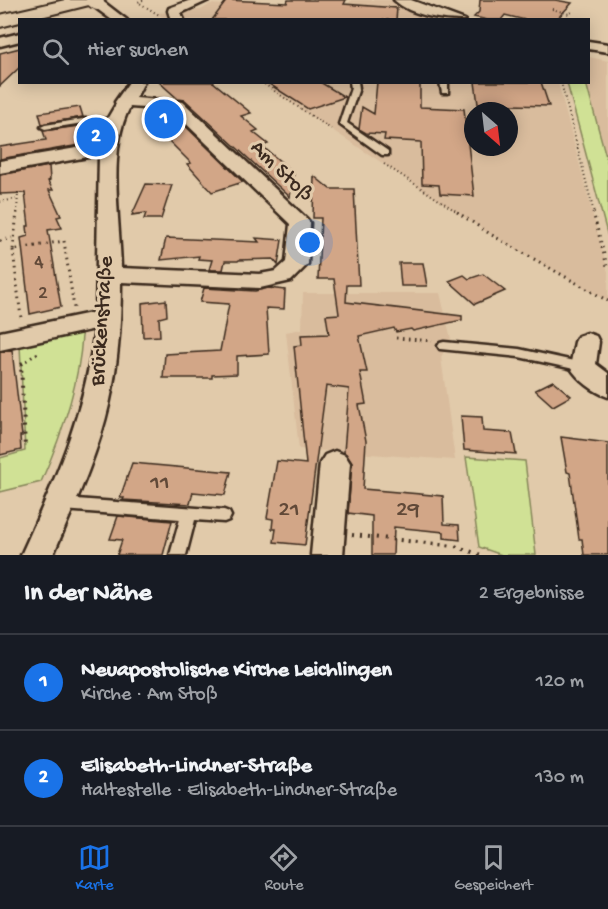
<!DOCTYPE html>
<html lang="de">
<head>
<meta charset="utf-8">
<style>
	:root { --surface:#171b24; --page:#20242c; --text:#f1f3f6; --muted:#9ea1a6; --line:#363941; --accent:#1a73e8 }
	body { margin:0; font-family:"Gochi Hand",sans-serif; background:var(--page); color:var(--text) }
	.compass { position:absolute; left:464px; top:102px; width:54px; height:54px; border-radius:50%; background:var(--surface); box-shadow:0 3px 15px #0003; rotate:152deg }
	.you { position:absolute; left:310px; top:243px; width:21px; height:21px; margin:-15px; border:4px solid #fff; border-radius:50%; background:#1a73e8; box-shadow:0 0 0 9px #1a73e833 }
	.badge { display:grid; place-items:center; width:39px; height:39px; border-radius:50%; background:var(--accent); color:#fff; font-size:20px; font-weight:700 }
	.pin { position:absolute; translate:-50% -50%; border:3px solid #fff; box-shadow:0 2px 6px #0006 }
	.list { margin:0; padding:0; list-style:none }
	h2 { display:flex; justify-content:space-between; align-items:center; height:78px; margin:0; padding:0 24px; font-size:26px }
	h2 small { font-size:20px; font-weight:400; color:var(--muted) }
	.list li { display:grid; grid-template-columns:39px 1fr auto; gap:18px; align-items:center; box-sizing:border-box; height:96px; padding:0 24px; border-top:2px solid var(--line) }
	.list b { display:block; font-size:22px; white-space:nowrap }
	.list p { margin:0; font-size:20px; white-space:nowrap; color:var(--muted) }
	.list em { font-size:20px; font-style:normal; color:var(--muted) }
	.icon { flex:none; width:33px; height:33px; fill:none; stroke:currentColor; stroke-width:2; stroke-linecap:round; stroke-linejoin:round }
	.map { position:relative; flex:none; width:608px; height:555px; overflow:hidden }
	.search { position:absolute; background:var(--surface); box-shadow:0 3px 15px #0003; left:18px; right:18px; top:18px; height:66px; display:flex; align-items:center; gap:15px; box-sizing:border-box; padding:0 21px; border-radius:0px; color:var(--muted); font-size:22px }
	.sheet { height:270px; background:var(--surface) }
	nav { display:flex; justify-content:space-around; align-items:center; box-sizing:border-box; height:84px; border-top:2px solid var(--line); background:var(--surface); font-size:16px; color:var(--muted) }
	nav a { display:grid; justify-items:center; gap:3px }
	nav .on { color:var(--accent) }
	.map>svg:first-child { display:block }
	.built { fill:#d9bc9d; fill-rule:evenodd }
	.green { fill:#d0e195; stroke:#86865a; stroke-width:1.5 }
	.building { fill:#d2a687; stroke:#3b2a1e; stroke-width:1.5 }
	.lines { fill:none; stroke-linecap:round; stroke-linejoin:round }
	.lane-casing { stroke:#3b2a1e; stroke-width:5 }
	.street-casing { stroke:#3b2a1e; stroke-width:5 }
	.secondary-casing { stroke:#3b2a1e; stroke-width:4 }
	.path-far2 { stroke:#3b2a1e; stroke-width:2; stroke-dasharray:1 3; stroke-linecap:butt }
	.path-far1 { stroke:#3b2a1e; stroke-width:3; stroke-dasharray:1.5 4.5; stroke-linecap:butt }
	.path { stroke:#3b2a1e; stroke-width:4; stroke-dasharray:2 6; stroke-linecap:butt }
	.lane { fill:#e1caaa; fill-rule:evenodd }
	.street { fill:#e1caaa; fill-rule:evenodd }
	.secondary { fill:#e1caaa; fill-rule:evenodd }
	.street-bridge-casing { stroke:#3b2a1e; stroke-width:17; stroke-linecap:butt }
	.street-bridge { stroke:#e1caaa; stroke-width:14 }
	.labels { text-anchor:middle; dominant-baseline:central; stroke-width:6; stroke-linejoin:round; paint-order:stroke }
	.number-label { font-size:20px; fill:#614938 }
	.street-label { font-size:22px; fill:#3b2a1e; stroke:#e1caaa }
	.near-number-label { font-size:24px; fill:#614938 }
</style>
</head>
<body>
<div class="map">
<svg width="608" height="555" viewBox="0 0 608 555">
	<rect width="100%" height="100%" fill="#e1caaa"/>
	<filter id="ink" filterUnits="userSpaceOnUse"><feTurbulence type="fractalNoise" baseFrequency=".0167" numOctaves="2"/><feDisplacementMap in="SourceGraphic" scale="12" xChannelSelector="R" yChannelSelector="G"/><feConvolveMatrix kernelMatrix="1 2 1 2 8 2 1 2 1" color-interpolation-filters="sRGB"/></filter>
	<g filter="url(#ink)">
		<path class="built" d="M351 0H391L447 19 166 20 157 13 201 10 210 4 343 14Z
			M589 57 608 61V164L586 83 588 82Z
			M261 83H558L608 272V301L490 234ZM473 111H509V147H473Z
			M303 293H440L451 339 441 357 455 460 299 449 286 332 302 329Z"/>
		<path class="green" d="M567 83H586L608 164V237Z
			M73 333H79L82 336C79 386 61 437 41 482L0 492V458L25 451 20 345Z
			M466 457 525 461 536 555H502L479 547Z"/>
		<path class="building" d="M227 0 287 3 288 0H346L344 4 397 8 396 20H212Z
			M480 0H555L572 3 556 20H525L505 15 501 20H488L474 17 479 12Z
			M20 48V67L0 86V53Z
			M159 82H213L251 113 241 116 258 130 253 132 268 144 262 146 294 173 290 197 185 100 178 99Z
			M266 82H320L345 97 308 109Z
			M377 82H420V107L464 109 474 196 440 194 439 185 422 184 421 142 384 140 385 134 366 133 359 129 362 107 374 114Z
			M475 82H541L549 106 478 104Z
			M80 107 83 117 42 124 39 113Z
			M171 112 243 182 212 192 187 164 191 163 148 120Z
			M86 125 89 137 83 138 85 144 0 159V147L46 140 43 131Z
			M49 166 50 180 48 181 53 190H49L61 216 57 217 62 228 48 230 61 307 30 314 21 238 28 236 27 226H29L25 193 0 194V175Z
			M314 176 330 189H354L359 285H347L346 302 462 316V320L413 331 411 329 396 332 394 328 359 336 367 372H360L366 404 359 405 366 441 363 489 443 496 444 524 459 525 460 540 444 538V532L394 527 393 555H372V516L348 513 352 463 344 452 349 389 326 386 305 545 274 542 276 529H272L273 519 267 518 277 461 306 464 294 346 302 345 301 335 329 334 326 315 339 314 334 279H318L321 218H313Z
			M146 184 172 185 161 219H144L146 213 132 215Z
			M166 238 259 242 256 238 282 240 278 265 273 259 239 260 238 261H225L223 270H209L212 260 198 259 199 256 161 260Z
			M399 263H423L427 286H401Z
			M483 274 505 291 475 304 449 281 464 275 469 279Z
			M204 288 255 291 268 288 285 290 284 309 266 308 269 354 237 356V374L212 375V378H163L165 354 220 351 229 304 200 302Z
			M166 300 167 316 159 318 160 336 143 337 142 303Z
			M12 350 22 436H20L21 450 0 455V352Z
			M553 381 571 396 553 406 535 390Z
			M461 416 482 417 483 431 512 433 516 454 464 450Z
			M561 437 608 443V555H584L582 539H579L570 473 567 472Z
			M132 463 231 472 225 495 193 492 190 504 123 500 124 498H120Z
			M118 516 172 521 163 555H117L122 540 110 539Z"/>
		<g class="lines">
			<g class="lane-casing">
				<path id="lane" d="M350 82H358L359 88 347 123 388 151V155H382L339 124 351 88Z
					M440 82H448V93H442Z
					M83 119H114L118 121 114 123H83L45 129 41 127 45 125Z
					M444 342 519 349 583 363 587 364 589 367 587 370 583 371 519 357 440 349 438 346 440 343Z
					M63 498 224 510 229 512 231 516 229 520 224 522 195 520 186 555H170L180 519 63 510 58 508 56 504 58 500Z"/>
			</g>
			<g class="street-casing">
				<path id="street" d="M93 0H101L127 20H112L93 6 91 3Z
					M191 0H209L181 13 184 20H171L168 11 169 8Z
					M394 0H411L465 20C443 20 411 16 394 0Z
					M20 33V41L0 46V38Z
					M588 41 608 44V52L588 49Z
					M129 82H144L136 98 183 102 307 219 310 223 308 264 291 281 260 288 121 282C121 324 118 365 109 405 97 457 74 506 53 555H21C56 478 85 414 95 329L0 350V332L96 312 99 155 0 173V161L100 144 106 121 116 104 115 102ZM130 107 172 110 290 224 286 262 276 271 260 274 121 268C120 221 107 148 130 107Z
					M587 333 596 336 599 342 596 364 608 373V397C594 392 578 380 570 367L575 342 578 336Z
					M335 451 345 455 350 463 343 555H311L320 463 325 455Z"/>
			</g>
			<g class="secondary-casing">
				<path id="secondary" d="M65 0H96L93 4 29 20H20V22L0 27V15Z"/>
			</g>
			<path class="path-far2" d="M143 0 138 2 159 15
				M552 9 569 14 572 12
				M261 82 331 129
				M561 82 594 213
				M384 164 459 213
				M0 202 16 199
				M17 213 18 192"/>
			<path class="path-far1" d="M17 212 13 250 64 241 74 308
				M457 212 490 234 608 301
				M593 212 608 270
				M0 241 12 238
				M13 250 21 318
				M396 338 432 341
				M21 364 41 351"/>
			<path class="path" d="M23 363 21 364 25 447
				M352 535 455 546 481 555"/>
			<use href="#lane" class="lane"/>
			<use href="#street" class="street"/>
			<use href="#secondary" class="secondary"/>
			<g class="street-bridge-casing">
				<path id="street-bridge" d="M93 0 97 3"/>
			</g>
			<use href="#street-bridge" class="street-bridge"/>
		</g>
	</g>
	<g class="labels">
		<g class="number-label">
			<text x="39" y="263">4</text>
			<text x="43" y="294">2</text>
		</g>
		<g class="street-label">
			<text transform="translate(281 172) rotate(44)">Am Stoß</text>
			<text transform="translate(103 321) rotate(-86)">Brückenstraße</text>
		</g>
		<g class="near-number-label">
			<text x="160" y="483">11</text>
			<text x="289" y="510">21</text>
			<text x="408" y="510">29</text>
		</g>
	</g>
</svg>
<svg class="compass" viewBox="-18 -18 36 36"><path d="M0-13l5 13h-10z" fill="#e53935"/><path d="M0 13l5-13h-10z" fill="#9ea1a6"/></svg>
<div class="you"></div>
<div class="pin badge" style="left:164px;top:119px">1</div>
<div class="pin badge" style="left:96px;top:137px">2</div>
<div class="search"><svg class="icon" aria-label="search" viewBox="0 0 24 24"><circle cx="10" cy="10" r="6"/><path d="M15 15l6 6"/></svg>Hier suchen</div>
</div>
<section class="sheet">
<h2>In der Nähe<small>2 Ergebnisse</small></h2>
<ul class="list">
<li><span class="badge">1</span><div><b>Neuapostolische Kirche Leichlingen</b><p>Kirche · Am Stoß</p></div><em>120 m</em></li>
<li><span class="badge">2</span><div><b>Elisabeth-Lindner-Straße</b><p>Haltestelle · Elisabeth-Lindner-Straße</p></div><em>130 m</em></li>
</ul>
</section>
<nav>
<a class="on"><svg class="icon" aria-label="map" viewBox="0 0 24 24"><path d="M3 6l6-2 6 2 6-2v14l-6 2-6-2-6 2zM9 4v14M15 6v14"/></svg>Karte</a>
<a><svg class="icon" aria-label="directions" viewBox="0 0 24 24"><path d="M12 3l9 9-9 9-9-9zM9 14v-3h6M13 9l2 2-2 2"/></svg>Route</a>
<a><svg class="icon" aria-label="saved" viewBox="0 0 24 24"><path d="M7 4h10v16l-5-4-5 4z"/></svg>Gespeichert</a>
</nav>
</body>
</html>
